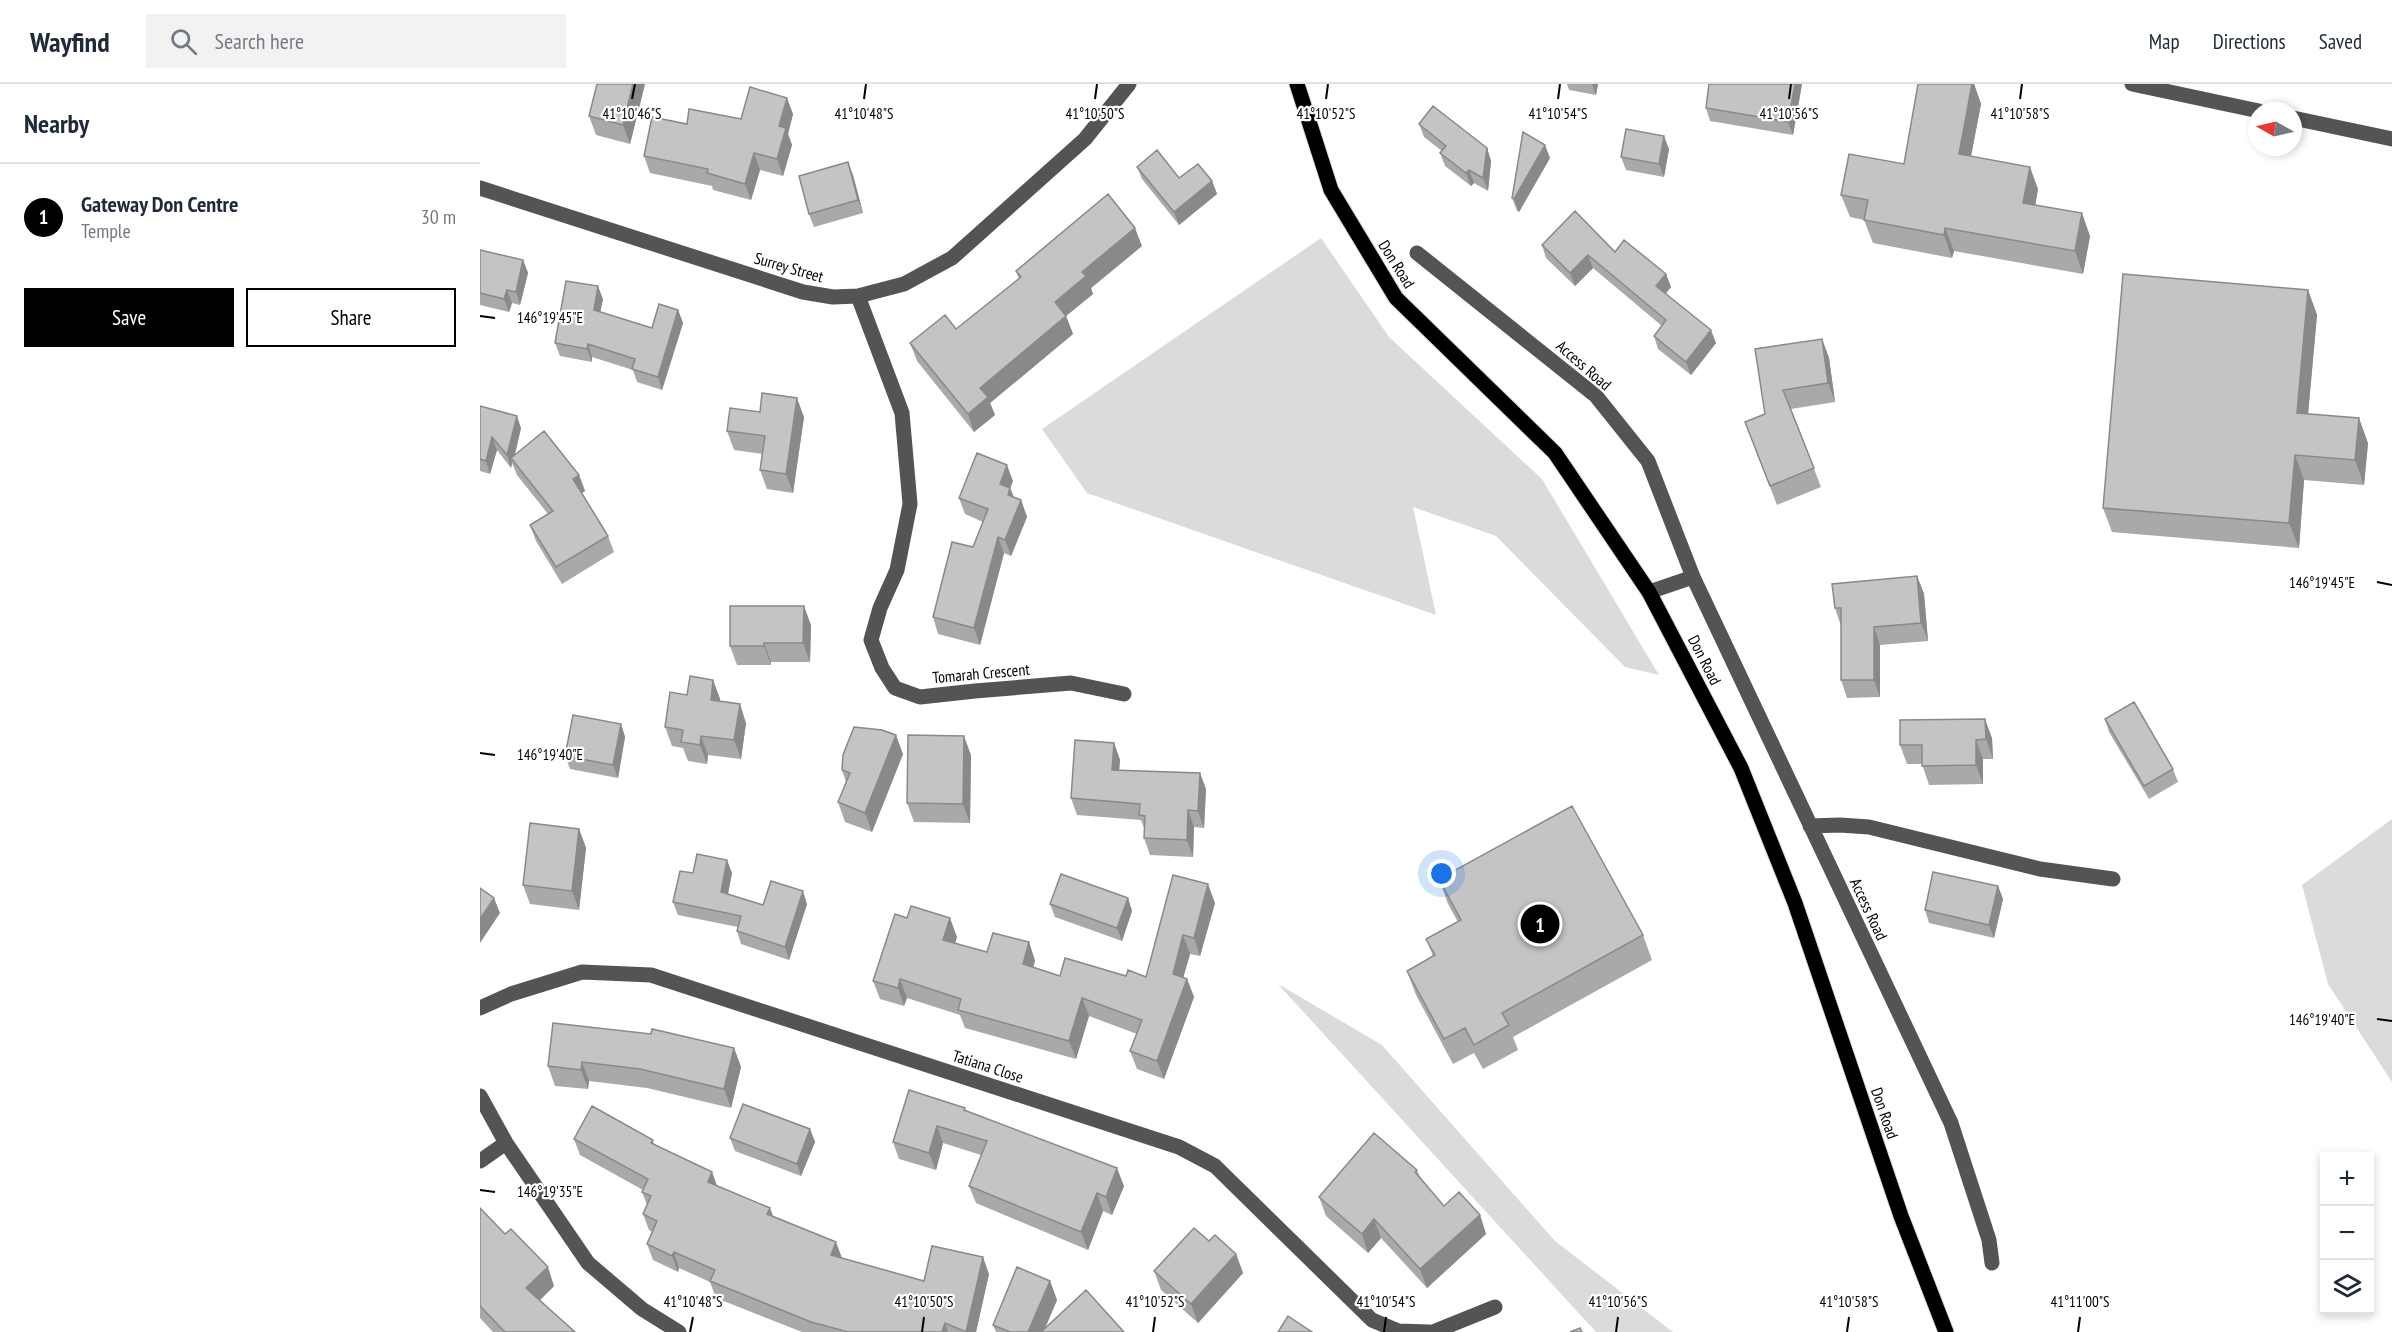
<!DOCTYPE html>
<html lang="en">
<head>
<meta charset="utf-8">
<style>
	:root { --surface:#fff; --page:#f2f2f3; --text:#1f2937; --muted:#747a83; --line:#e0e1e3; --accent:#000 }
	body { margin:0; font-family:"PT Sans Narrow",sans-serif; background:var(--page); color:var(--text) }
	.controls { position:absolute; right:18px; bottom:18px; display:grid; overflow:hidden; border-radius:0px; box-shadow:0 3px 9px #0003 }
	.controls button { width:54px; height:54px; display:grid; place-items:center; padding:0; border:0; border-bottom:2px solid var(--line); background:var(--surface); color:var(--text); font:30px sans-serif }
	.compass { position:absolute; left:1768px; top:18px; width:54px; height:54px; border-radius:50%; background:var(--surface); box-shadow:0 3px 9px #0003; rotate:278deg }
	.you { position:absolute; left:962px; top:790px; width:21px; height:21px; margin:-15px; border:4px solid #fff; border-radius:50%; background:#1a73e8; box-shadow:0 0 0 9px #1a73e833 }
	.badge { display:grid; place-items:center; width:39px; height:39px; border-radius:50%; background:var(--accent); color:#fff; font-size:20px; font-weight:700 }
	.pin { position:absolute; translate:-50% -50%; border:3px solid #fff; box-shadow:0 2px 6px #0006 }
	.list { margin:0; padding:0; list-style:none }
	h2 { display:flex; justify-content:space-between; align-items:center; height:78px; margin:0; padding:0 24px; font-size:26px }
	h2 small { font-size:20px; font-weight:400; color:var(--muted) }
	.list li { display:grid; grid-template-columns:39px 1fr auto; gap:18px; align-items:center; box-sizing:border-box; height:108px; padding:0 24px; border-top:2px solid var(--line) }
	.list b { display:block; font-size:22px; white-space:nowrap }
	.list p { margin:0; font-size:20px; white-space:nowrap; color:var(--muted) }
	.list em { font-size:20px; font-style:normal; color:var(--muted) }
	.actions { display:flex; gap:12px; padding:18px 24px }
	.actions a { flex:1; padding:14px 0; border:2px solid var(--accent); border-radius:0px; text-align:center; font-size:21px; color:var(--accent) }
	.actions .main { background:var(--accent); color:#fff }
	.icon { flex:none; width:33px; height:33px; fill:none; stroke:currentColor; stroke-width:2; stroke-linecap:round; stroke-linejoin:round }
	.map { position:relative; flex:none; width:1912px; height:1248px; overflow:hidden }
	header { display:flex; align-items:center; gap:36px; box-sizing:border-box; height:84px; padding:0 30px; background:var(--surface); border-bottom:2px solid var(--line) }
	header strong { font-size:28px }
	nav { display:flex; gap:33px; margin-inline-start:auto; font-size:21px }
	.search { width:420px; height:54px; background:var(--page); display:flex; align-items:center; gap:15px; box-sizing:border-box; padding:0 21px; border-radius:0px; color:var(--muted); font-size:22px }
	main { display:flex }
	aside { flex:1; background:var(--surface) }
	.map>svg:first-child { display:block }
	.green { fill:#dbdbdb }
	.lines { fill:none; stroke-linecap:round; stroke-linejoin:round }
	.major-casing { stroke:#dbdbdb; stroke-width:17 }
	.minor { stroke:#545454; stroke-width:15 }
	.major { stroke:#000; stroke-width:15 }
	.wall { fill:#a9a9a9 }
	.shaded-wall { fill:#898989 }
	.building { fill:#c4c4c4; stroke:#898989; stroke-width:1.5 }
	.ticks { fill:none; stroke:#000; stroke-width:2 }
	.labels { text-anchor:middle; dominant-baseline:central; stroke-width:4.5; stroke-linejoin:round; paint-order:stroke }
	.street-label { font-size:16px; fill:#000; stroke:#fff }
	.ticks-label { font-size:15px; text-anchor:middle; fill:#000; stroke:#fff; stroke-width:4.5; stroke-linejoin:round; paint-order:stroke }
</style>
</head>
<body>
<header>
<strong>Wayfind</strong>
<div class="search"><svg class="icon" aria-label="search" viewBox="0 0 24 24"><circle cx="10" cy="10" r="6"/><path d="M15 15l6 6"/></svg>Search here</div>
<nav><a>Map</a><a>Directions</a><a>Saved</a></nav>
</header>
<main>
<aside>
<h2>Nearby<small></small></h2>
<ul class="list">
<li><span class="badge">1</span><div><b>Gateway Don Centre</b><p>Temple</p></div><em>30 m</em></li>
</ul>
<div class="actions"><a class="main">Save</a><a>Share</a></div>
</aside>
<div class="map">
<svg width="1912" height="1248" viewBox="0 0 1912 1248">
	<rect width="100%" height="100%" fill="#fff"/>
	<path class="green" d="M841 154 909 253 1062 395 1179 591 1145 583 1016 452 933 423 956 531 607 409 562 345Z
		M1912 735V998L1848 900 1822 801Z
		M798 900 902 961 1075 1157 1193 1248H1116Z"/>
	<g class="lines">
		<g class="major-casing">
			<path id="major" d="M817 0 851 106 916 214 1075 369 1169 508 1261 684 1315 819 1421 1132 1466 1248"/>
		</g>
		<path class="minor" d="M1652 0 1779 27
			M1813 34 1912 55
			M0 104 323 208 353 213 378 212 424 200 472 174 605 55 649 0
			M937 169 1116 312 1168 377 1213 493 1471 1039 1509 1156 1512 1179
			M378 212 422 329 430 420 417 486 400 524 391 556 402 584 415 604 440 613 495 607 591 599 644 610
			M1169 508 1213 493
			M1330 742 1360 741 1389 743 1560 785 1633 795
			M0 924 31 910 102 888 171 891 699 1063 735 1082 892 1236 918 1247 949 1248
			M0 1012 26 1059 108 1179 162 1225 199 1248
			M0 1077 26 1059
			M953 1248 1015 1223"/>
		<use href="#major" class="major"/>
	</g>
	<path class="wall" d="M117 0H165L150 60 116 51 109 32Z
		M1087 0H1118L1116 11 1089 6Z
		M1322 0 1313 51 1230 37 1226 24Z
		M1438 0H1494L1501 20 1491 72 1558 105 1555 121 1610 152 1603 190 1474 167 1472 174 1393 159 1384 136 1370 133 1361 111 1424 80Z
		M313 30 308 50 312 61 303 92 280 86 271 116 233 106 232 102 170 89 164 72 207 40Z
		M939 40 1007 64 1011 77 1008 107 994 99 991 102 965 82 960 69 962 67 944 53Z
		M1189 65 1184 93 1146 86 1141 73Z
		M1070 74 1039 128 1037 127 1032 114Z
		M657 83 699 94 732 97 737 110 699 141 662 95Z
		M373 91 383 129 334 143 329 130Z
		M1062 161 1135 168 1186 190 1191 203 1186 209 1236 259 1211 291 1178 265 1174 252 1182 242 1113 184 1095 202 1066 174Z
		M662 162 611 204 613 210 586 232 593 250 510 319 515 331 494 348 437 277 430 259 476 245 539 195 536 187Z
		M0 166 43 176 48 189 40 221 32 219 29 228 0 221Z
		M1828 206 1837 231 1828 330 1888 359 1884 401 1824 396 1819 464 1632 448 1623 424Z
		M123 215 120 228 172 244 198 226 203 239 182 306 157 298 153 286 112 273V278L80 272 75 259Z
		M1342 255 1349 274 1355 318 1311 325 1341 403 1297 421 1265 338 1285 330Z
		M0 322 41 344 35 371 99 391 105 407 102 409 128 452 134 468 82 500 56 457 50 441 68 430 37 391 32 379 31 384 17 366 10 390 0 387Z
		M280 328 324 333 313 409 287 405 280 386 283 370 254 366 247 347Z
		M533 397 530 404 534 413 541 416 547 433 531 472 524 469 500 561 458 550 453 533 493 463 503 438 485 430 479 414Z
		M1437 492 1444 510 1448 557 1400 561V613L1367 614 1361 596V542L1355 524Z
		M331 541 330 578H291V581H257L250 562Z
		M233 596 240 615V618L266 639 261 675 228 671 227 680 208 677 203 664 192 662 185 643 207 611Z
		M1625 635 1693 685 1698 698 1669 715 1629 648Z
		M141 640 145 653 138 694 90 685 85 672Z
		M1512 654 1513 675H1503V700L1449 701 1442 680H1427L1420 661Z
		M634 659 640 676 639 686 726 705 724 744 714 743 713 773 670 771 664 754 665 746 661 736 597 731 591 714Z
		M423 670 392 748 365 738 358 718 366 698 362 686Z
		M491 671 490 739 434 738 427 719Z
		M99 745 106 764 99 826 50 820 43 801Z
		M213 789H252L248 810 283 821 327 820 309 876 261 860 257 847 258 843 198 831 193 818Z
		M959 795 1163 851 1172 876 1033 953 1038 966 1003 985 994 969 973 980 936 911 927 887 953 872 946 855 978 838 968 820Z
		M1518 802 1523 815 1514 854 1449 839 1445 826Z
		M648 814 652 827 642 857 575 833 570 820Z
		M735 819 720 872 710 870 703 894 707 895 714 913 684 995 657 985 650 967 657 950 609 932 596 975 485 944 480 931 427 914 424 922 400 915 393 897 477 853 475 859 507 868 549 858 555 877 553 883 580 892 666 893Z
		M171 950 254 964 261 983 251 1024 167 1004 109 997 108 1005 75 1002 68 982Z
		M485 1024 486 1027 644 1102 632 1131 623 1127 608 1166 496 1119 489 1102 501 1071 463 1059 456 1086 419 1075 413 1058Z
		M330 1045 335 1058 321 1092 255 1067 250 1054Z
		M94 1055 173 1056 174 1060 232 1088 237 1102 293 1133 362 1174 444 1197 509 1190 496 1248H322L236 1214 230 1198 199 1184 198 1188 173 1176 167 1160 172 1148 169 1146 163 1130 167 1121 162 1108 163 1106 100 1071Z
		M937 1086 940 1093 964 1122 1000 1131 1006 1150 947 1204 901 1154 888 1169 846 1132 839 1113Z
		M0 1124 74 1202 60 1216 95 1248H13L0 1234Z
		M729 1157 756 1170 763 1189 718 1239 681 1206 674 1187Z
		M570 1197 577 1216 565 1245 644 1248H516L513 1241Z"/>
	<path class="shaded-wall" d="M153 0H165L150 60 143 41Z
		M1112 0H1118L1116 11Z
		M1315 0H1322L1313 51 1308 38Z
		M1492 0H1494L1501 20 1487 93 1479 70Z
		M307 14 313 30 308 50 312 61 303 92 297 75 299 42Z
		M1184 52 1189 65 1184 93 1179 80Z
		M1065 61 1070 74 1039 128 1034 115Z
		M1007 64 1011 77 1008 107 1003 94Z
		M274 69 280 86 271 116 265 100Z
		M368 78 373 91 383 129 378 116Z
		M1550 83 1558 105 1552 141 1543 119Z
		M989 86 994 99 991 102 986 89Z
		M732 97 737 110 699 141 694 128Z
		M1602 129 1610 152 1603 190 1595 167Z
		M655 144 662 162 611 204 613 210 581 236 575 218 602 188Z
		M1465 144 1474 167 1472 174 1464 151Z
		M1108 171 1113 184 1095 202 1090 189Z
		M43 176 48 189 40 221 36 208Z
		M1186 190 1191 203 1181 215 1176 202Z
		M118 202 123 215 118 239 114 226Z
		M27 206 32 219 29 228 24 215Z
		M1828 206 1837 231 1826 353 1817 329Z
		M198 226 203 239 182 306 178 293Z
		M586 232 593 250 510 319 515 331 494 348 488 330 500 304Z
		M1231 246 1236 259 1211 291 1206 278Z
		M1342 255 1349 274 1355 318 1348 299Z
		M108 260 112 273V278L107 265Z
		M317 314 324 333 313 409 306 390Z
		M37 332 41 344 33 377 31 374 32 379 31 384 27 371Z
		M1879 334 1888 359 1884 401 1875 376Z
		M12 353 17 366 10 390 6 377Z
		M1815 371 1824 396 1819 464 1809 439Z
		M527 381 533 397 530 404 536 420 520 400Z
		M99 391 105 407 99 411 93 395Z
		M541 416 547 433 531 472 525 456Z
		M518 453 524 469 500 561 494 544Z
		M1437 492 1444 510 1448 557 1441 539Z
		M324 522 331 541 330 578 323 559Z
		M1394 543 1400 561V613L1394 596Z
		M284 559 291 578V581L284 562Z
		M233 596 240 615 237 635 231 616Z
		M260 620 266 639 261 675 254 656Z
		M1505 635 1512 654 1513 675 1506 655Z
		M141 640 145 653 138 694 133 681Z
		M416 651 423 670 392 748 385 729Z
		M221 652 228 671 227 680 220 661Z
		M484 652 491 671 490 739 483 720Z
		M1496 656 1503 675V700L1496 681Z
		M634 659 640 676 638 702 632 686Z
		M720 689 726 705 724 744 718 727Z
		M708 726 714 743 713 773 707 756Z
		M99 745 106 764 99 826 92 807Z
		M247 776 252 789 246 820 241 808Z
		M728 800 735 819 720 872 714 854Z
		M1518 802 1523 815 1514 854 1509 841Z
		M323 807 327 820 309 876 305 863Z
		M14 814 20 829 0 859V835Z
		M648 814 652 827 642 857 637 844Z
		M470 834 477 853 470 874 463 856Z
		M703 851 710 870 699 908 693 890Z
		M549 858 555 877 549 898 543 880Z
		M420 895 427 914 424 922 418 904Z
		M707 895 714 913 684 995 677 977Z
		M602 914 609 932 596 975 589 957Z
		M254 964 261 983 251 1024 244 1005Z
		M102 978 109 997 108 1005 101 986Z
		M457 1042 463 1059 456 1086 449 1069Z
		M330 1045 335 1058 321 1092 317 1080Z
		M637 1084 644 1102 632 1131 626 1113Z
		M232 1088 238 1105 228 1098Z
		M617 1109 623 1127 608 1166 601 1148Z
		M290 1124 296 1140 287 1130Z
		M1000 1131 1006 1150 947 1204 940 1185Z
		M894 1135 901 1154 888 1169 882 1150Z
		M356 1158 362 1174 351 1171Z
		M194 1168 199 1184 198 1188 192 1172Z
		M756 1170 763 1189 718 1239 711 1220Z
		M503 1173 509 1190 496 1248H486Z
		M68 1183 74 1202 53 1223 46 1204Z
		M570 1197 577 1216 563 1248H548Z
		M465 1239 468 1248H462Z"/>
	<path class="building" d="M117 0H153L143 41 109 32Z
		M1229 0H1315L1308 38 1226 24Z
		M1438 0H1492L1479 70 1550 83 1543 119 1602 129 1595 167 1465 144 1464 151 1384 136 1388 116 1361 111 1369 70 1424 80Z
		M270 3 307 14 299 42 306 44 297 75 274 69 265 100 227 89 228 85 164 72 172 33 207 40 209 25 261 35Z
		M953 22 1007 64 1003 94 989 86 986 89 960 69 966 62 939 40Z
		M1146 45 1184 52 1179 80 1141 73Z
		M1043 48 1065 61 1034 115 1032 114Z
		M677 66 699 94 718 80 732 97 694 128 657 83Z
		M368 78 378 116 329 130 319 92Z
		M628 110 655 144 602 188 606 192 575 218 586 232 500 304 508 313 488 330 430 259 465 231 476 245 541 193 536 187Z
		M1095 127 1135 168 1144 156 1186 190 1176 202 1231 246 1206 278 1174 252 1186 236 1108 171 1090 189 1062 161Z
		M0 166 43 176 36 208 27 206 24 215 0 209Z
		M1643 190 1828 206 1817 329 1879 334 1875 376 1815 371 1809 439 1623 424Z
		M86 197 118 202 114 226 172 244 179 220 198 226 178 293 152 285 155 275 108 260 107 265 75 259Z
		M1342 255 1348 299 1303 306 1334 384 1290 402 1265 338 1285 330 1275 265Z
		M282 309 317 314 306 390 280 386 285 352 247 347 250 324 280 328Z
		M0 322 37 332 27 371 12 353 6 377 0 375Z
		M64 347 99 391 93 395 128 452 76 483 50 441 73 427 31 374Z
		M497 369 527 381 520 400 530 404 528 411 541 416 525 456 518 453 494 544 453 533 472 458 493 463 508 425 479 414Z
		M1437 492 1441 539 1394 543V596H1361V524H1355L1352 500Z
		M250 522H324L323 559H284V562H250Z
		M210 592 233 596 231 616 260 620 254 656 221 652 220 661 201 658 203 646 185 643 190 608 207 611Z
		M1654 618 1693 685 1664 702 1625 635Z
		M93 631 141 640 133 681 85 672Z
		M1505 635 1506 655 1496 656V681L1442 682V661H1420V636Z
		M374 643 402 646 416 651 385 729 358 718 370 689 362 686 363 671Z
		M428 651 484 652 483 720 427 719Z
		M595 656 634 659 632 686 720 689 718 727 708 726 707 756 664 754 665 732 659 731 660 720 591 714Z
		M1092 722 1163 851 1022 929 1029 941 994 961 985 944 964 955 927 887 955 871 946 855 981 836 959 795Z
		M50 739 99 745 92 807 43 801Z
		M217 770 247 776 241 808 283 821 291 797 323 807 305 863 257 847 261 832 193 818 200 787 213 789Z
		M1453 788 1518 802 1509 841 1445 826Z
		M581 790 648 814 637 844 570 820Z
		M693 791 728 800 714 854 703 851 693 890 707 895 677 977 650 967 662 936 602 914 589 957 478 926 481 915 420 895 418 904 393 897 415 830 427 834 431 822 470 834 463 856 507 868 513 849 549 858 543 880 580 892 585 874 646 892 648 886 666 893Z
		M0 804 14 814 0 835Z
		M73 939 171 950 172 945 254 964 244 1005 160 985 102 978 101 986 68 982Z
		M429 1006 485 1024 484 1026 637 1084 626 1113 617 1109 601 1148 489 1102 507 1057 457 1042 449 1069 413 1058Z
		M263 1020 330 1045 317 1080 250 1054Z
		M112 1022 173 1056 171 1059 232 1088 228 1098 290 1124 287 1130 356 1158 351 1171 444 1197 452 1162 503 1173 486 1248 465 1239 462 1248H368L331 1238 230 1197 235 1186 194 1168 192 1172 167 1160 177 1137 163 1130 171 1112 162 1108 168 1095 94 1055Z
		M894 1049 937 1086 935 1088 964 1122 979 1108 1000 1131 940 1185 894 1135 882 1150 839 1113Z
		M0 1124 25 1150 31 1145 68 1183 46 1204 95 1248H25L0 1222Z
		M714 1144 729 1157 735 1151 756 1170 711 1220 674 1187Z
		M537 1183 570 1197 548 1248H530L513 1241Z
		M606 1206 644 1248H561Z
		M808 1232 832 1248H798Z
		M1100 1244 1102 1248H1090Z"/>
	<path class="ticks" d="M152 15 155 0M384 15 386 0M615 15 617 0M846 15 848 0M1078 15 1080 0M1309 15 1311 0M1540 15 1542 0M0 232 15 234M1897 498 1912 501M0 669 15 671M1897 935 1912 937M0 1106 15 1108M210 1248 213 1233M442 1248 444 1233M673 1248 675 1233M904 1248 906 1233M1136 1248 1138 1233M1367 1248 1369 1233M1598 1248 1600 1233"/>
	<g class="labels">
		<g class="street-label">
			<text transform="translate(917 180) rotate(58)">Don Road</text>
			<text transform="translate(309 183) rotate(16)">Surrey Street</text>
			<text transform="translate(1104 281) rotate(41)">Access Road</text>
			<text transform="translate(1225 576) rotate(63)">Don Road</text>
			<text transform="translate(501 589) rotate(-5)">Tomarah Crescent</text>
			<text transform="translate(1389 825) rotate(65)">Access Road</text>
			<text transform="translate(508 982) rotate(18)">Tatiana Close</text>
			<text transform="translate(1405 1029) rotate(71)">Don Road</text>
		</g>
	</g>
	<g class="ticks-label">
		<text x="152" y="35">41°10'46"S</text>
		<text x="384" y="35">41°10'48"S</text>
		<text x="615" y="35">41°10'50"S</text>
		<text x="846" y="35">41°10'52"S</text>
		<text x="1078" y="35">41°10'54"S</text>
		<text x="1309" y="35">41°10'56"S</text>
		<text x="1540" y="35">41°10'58"S</text>
		<text x="70" y="239">146°19'45"E</text>
		<text x="1842" y="504">146°19'45"E</text>
		<text x="70" y="676">146°19'40"E</text>
		<text x="1842" y="941">146°19'40"E</text>
		<text x="70" y="1113">146°19'35"E</text>
		<text x="213" y="1223">41°10'48"S</text>
		<text x="444" y="1223">41°10'50"S</text>
		<text x="675" y="1223">41°10'52"S</text>
		<text x="906" y="1223">41°10'54"S</text>
		<text x="1138" y="1223">41°10'56"S</text>
		<text x="1369" y="1223">41°10'58"S</text>
		<text x="1600" y="1223">41°11'00"S</text>
	</g>
</svg>
<div class="controls">
<button>+</button>
<button>−</button>
<button><svg class="icon" aria-label="layers" viewBox="0 0 24 24"><path d="M12 4l9 5-9 5-9-5zM3 14l9 5 9-5"/></svg></button>
</div>
<svg class="compass" viewBox="-18 -18 36 36"><path d="M0-13l5 13h-10z" fill="#e53935"/><path d="M0 13l5-13h-10z" fill="#747a83"/></svg>
<div class="you"></div>
<div class="pin badge" style="left:1060px;top:840px">1</div>
</div>
</main>
</body>
</html>
